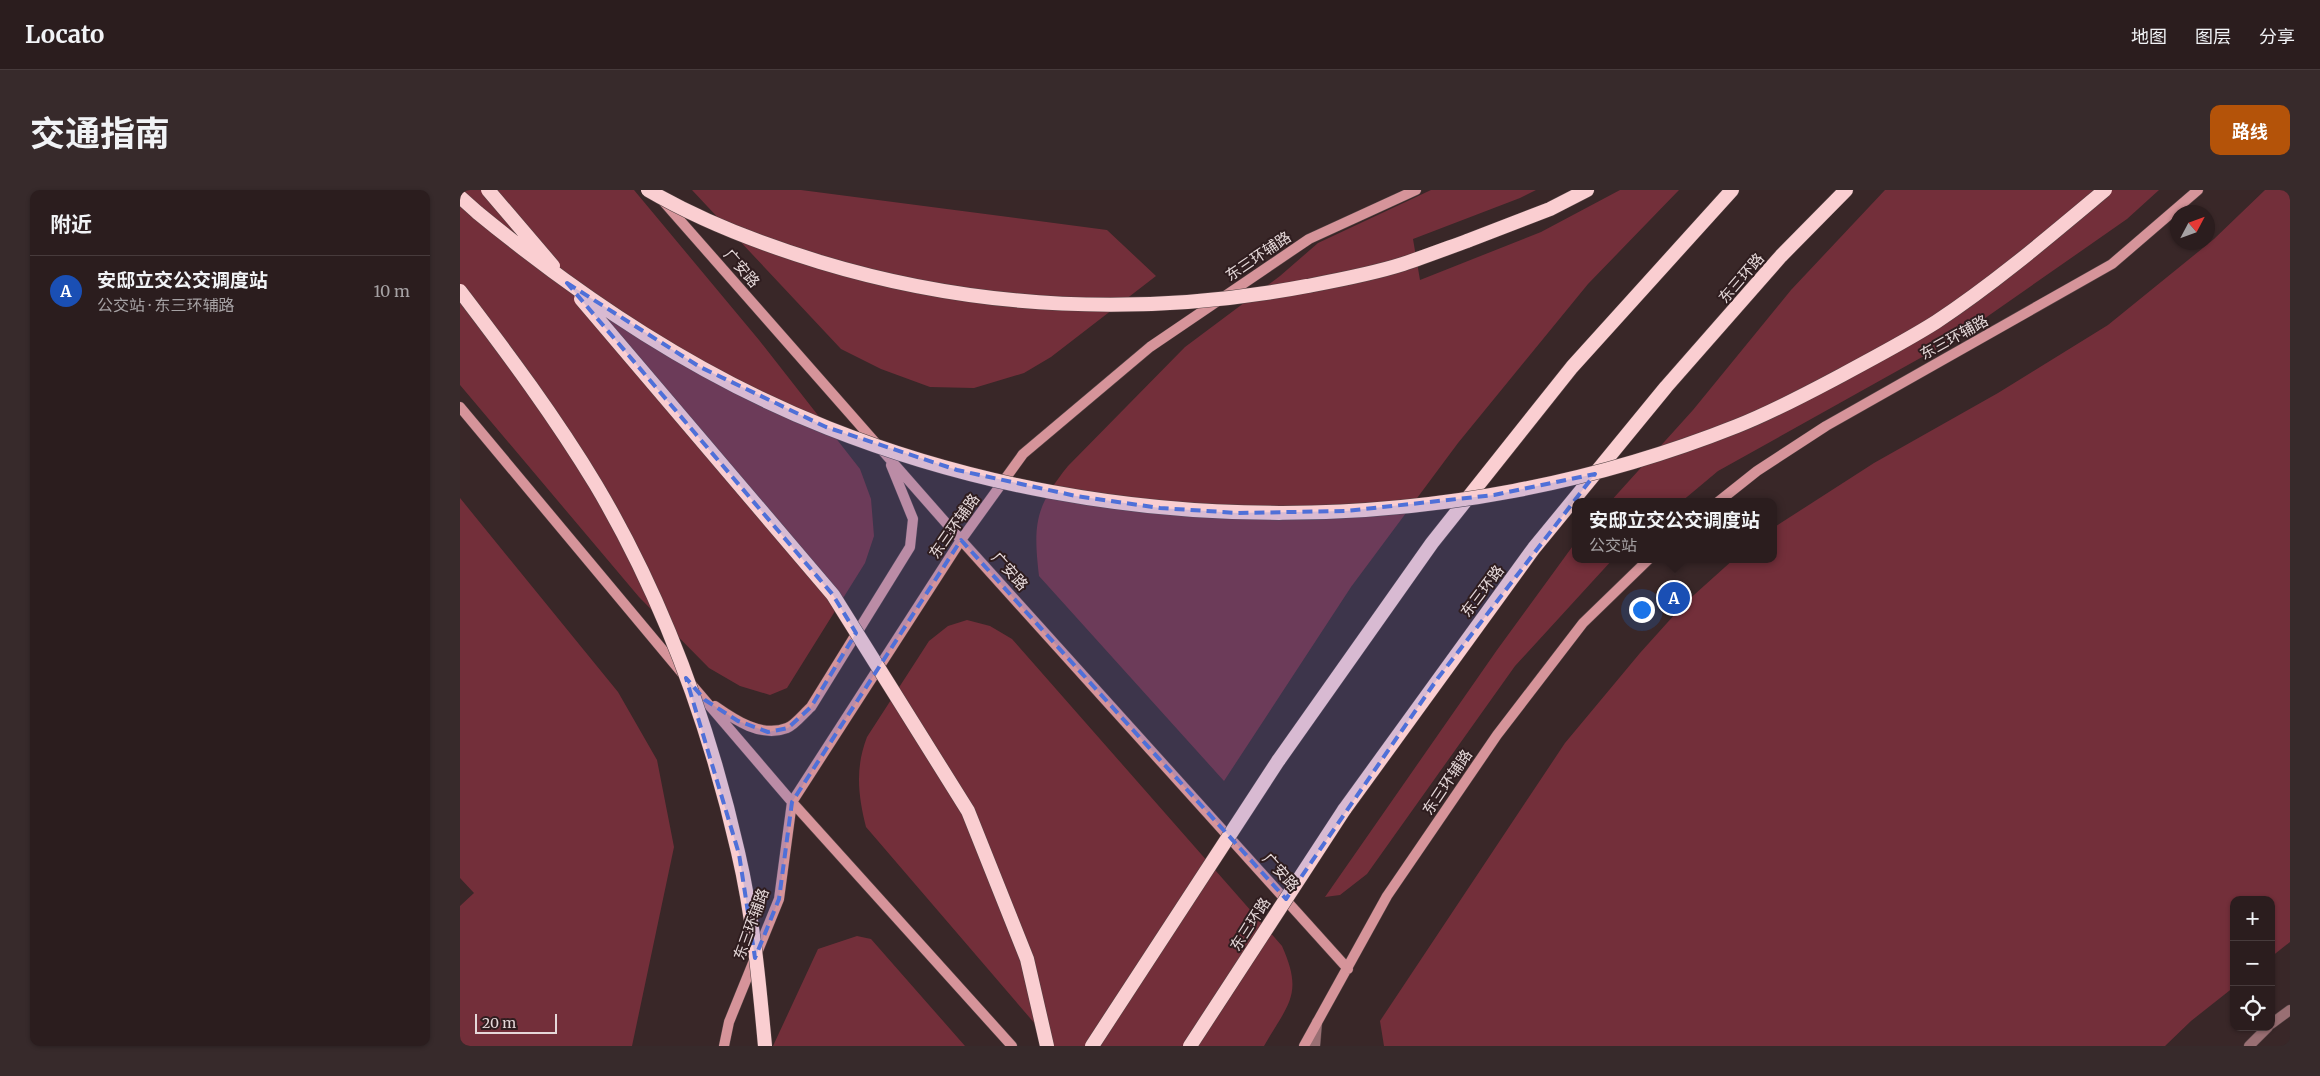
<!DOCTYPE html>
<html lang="zh">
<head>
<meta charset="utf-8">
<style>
	:root { --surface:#2b1d1e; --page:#372a2b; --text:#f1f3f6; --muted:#a6a2a4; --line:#473b3c; --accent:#b45309 }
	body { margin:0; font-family:Merriweather,"Noto Sans SC",serif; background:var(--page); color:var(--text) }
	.controls { position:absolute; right:15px; bottom:15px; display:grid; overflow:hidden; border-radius:10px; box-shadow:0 1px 4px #0004 }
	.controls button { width:45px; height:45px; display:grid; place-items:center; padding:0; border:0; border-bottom:1px solid var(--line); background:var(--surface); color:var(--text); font:25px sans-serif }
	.compass { position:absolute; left:1710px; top:15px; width:45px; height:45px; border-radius:50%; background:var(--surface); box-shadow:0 1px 4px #0004; rotate:49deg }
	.scale { position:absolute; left:15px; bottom:12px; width:82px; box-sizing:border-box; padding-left:5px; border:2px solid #e5d8d9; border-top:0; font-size:14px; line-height:18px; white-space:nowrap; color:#e5d8d9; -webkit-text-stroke:4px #2f1d1f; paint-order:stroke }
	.you { position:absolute; left:1181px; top:419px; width:18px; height:18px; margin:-12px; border:4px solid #fff; border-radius:50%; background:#1a73e8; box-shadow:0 0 0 8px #1a73e833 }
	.badge { display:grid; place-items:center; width:32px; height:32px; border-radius:50%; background:var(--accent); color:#fff; font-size:16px; font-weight:700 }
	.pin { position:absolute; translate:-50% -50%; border:2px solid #fff; box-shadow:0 1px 5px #0006 }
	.popup { position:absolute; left:1112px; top:308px; width:205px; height:65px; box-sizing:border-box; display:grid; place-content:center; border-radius:10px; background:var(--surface); filter:drop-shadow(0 1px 4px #0005); font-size:16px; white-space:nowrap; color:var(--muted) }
	.popup b { font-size:19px; color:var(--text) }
	.popup::after { content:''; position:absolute; left:50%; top:100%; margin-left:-10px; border:10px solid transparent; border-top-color:var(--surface) }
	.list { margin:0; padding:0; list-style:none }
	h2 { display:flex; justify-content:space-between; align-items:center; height:65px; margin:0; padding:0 20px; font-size:21px }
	h2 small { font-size:16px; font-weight:400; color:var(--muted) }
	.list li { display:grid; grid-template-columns:32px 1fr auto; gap:15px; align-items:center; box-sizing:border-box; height:70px; padding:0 20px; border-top:1px solid var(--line) }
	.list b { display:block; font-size:19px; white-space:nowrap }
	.list p { margin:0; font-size:16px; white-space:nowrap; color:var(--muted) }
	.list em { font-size:16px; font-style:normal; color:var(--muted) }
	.icon { flex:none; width:28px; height:28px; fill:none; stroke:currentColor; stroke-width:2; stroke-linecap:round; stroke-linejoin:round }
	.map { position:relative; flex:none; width:1830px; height:856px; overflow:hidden; border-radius:10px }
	header { display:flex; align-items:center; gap:30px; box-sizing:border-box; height:70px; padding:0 25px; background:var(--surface); border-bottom:1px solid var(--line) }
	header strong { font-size:24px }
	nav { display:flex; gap:28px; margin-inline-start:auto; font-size:18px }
	.intro { display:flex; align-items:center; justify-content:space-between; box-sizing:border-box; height:120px; padding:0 30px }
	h1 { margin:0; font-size:35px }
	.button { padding:12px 22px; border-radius:10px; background:var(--accent); color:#fff; font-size:18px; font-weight:700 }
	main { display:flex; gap:30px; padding:0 30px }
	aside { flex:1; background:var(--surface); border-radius:10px; box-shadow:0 1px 4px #0004 }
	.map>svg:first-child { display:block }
	.green { fill:#732f3a }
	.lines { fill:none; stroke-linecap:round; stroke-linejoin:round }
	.tertiary-casing { stroke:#554344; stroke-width:11 }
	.secondary-casing { stroke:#554344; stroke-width:11 }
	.trunk-casing { stroke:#554344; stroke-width:15 }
	.tertiary { stroke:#996f73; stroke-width:10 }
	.secondary { stroke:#d6949a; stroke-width:10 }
	.trunk { stroke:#faced1; stroke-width:14 }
	.trunk-bridge-casing { stroke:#554344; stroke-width:15; stroke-linecap:butt }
	.trunk-bridge { stroke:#faced1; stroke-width:14 }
	.marked { fill:#4f70d8; fill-opacity:0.2; stroke:#4f70d8; stroke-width:4; stroke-dasharray:10 6; stroke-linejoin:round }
	.labels { text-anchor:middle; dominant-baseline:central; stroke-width:4; stroke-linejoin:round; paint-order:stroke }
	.street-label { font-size:15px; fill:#e5d8d9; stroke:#2f1d1f }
</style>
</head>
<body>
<header>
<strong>Locato</strong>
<nav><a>地图</a><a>图层</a><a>分享</a></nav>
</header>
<div class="intro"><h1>交通指南</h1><a class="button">路线</a></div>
<main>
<aside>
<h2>附近<small></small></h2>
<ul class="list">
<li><span class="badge" style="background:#1a4fb4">A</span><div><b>安邸立交公交调度站</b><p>公交站 · 东三环辅路</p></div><em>10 m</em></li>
</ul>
</aside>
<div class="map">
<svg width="1830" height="856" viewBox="0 0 1830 856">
	<rect width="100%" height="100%" fill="#392728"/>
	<path class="green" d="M0 0H174L299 150 400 279 411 309 414 346 405 373 327 498 310 505 280 496 249 478 179 407 0 195Z
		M232 0H341L647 40 696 86 591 167 564 183 514 198 470 197 421 179 381 159Z
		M971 0H1076L1060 8 953 49 960 90 1081 42 1160 0H1219L1128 94 998 253 891 397 764 591 579 386C573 334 575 317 608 276L725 157 820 86 858 53Z
		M1425 0H1699L1667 29 1498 147 1258 281 1221 312H1150L1233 220 1331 100Z
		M1805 0H1830V752L1811 767V710H1774V797L1731 831 1705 856H924L920 831 1105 553 1180 463 1225 413 1274 369H1313V338L1414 273 1538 203 1648 135 1754 49Z
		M0 308 158 502 197 570 214 657 172 856H0V716L14 703 0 688Z
		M1115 353V369H1153L1055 476 907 684 880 705 865 707 1037 460Z
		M507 430 530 436 552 449 822 756C844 805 828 814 804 856H594L406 637C398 605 395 578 407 547L469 451 488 436Z
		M397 746 411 749 505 856H313L358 759Z"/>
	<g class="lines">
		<g class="tertiary-casing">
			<path id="tertiary" d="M1811 834 1830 820
				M855 856 857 832
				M1789 856 1808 837"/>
		</g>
		<g class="secondary-casing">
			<path id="secondary" d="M203 11 501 350 888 779
				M0 217 222 483
				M1258 312 1297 281 1366 236 1652 74 1738 0
				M231 494 332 612 552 856
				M255 516C275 530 301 548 327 538 335 535 344 523 351 517L450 357 453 329 431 275
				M264 856 269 832 319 709 332 612 501 350 563 264 690 157 849 49 956 0
				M844 856 927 706 1037 545 1123 433 1189 369"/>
		</g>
		<g class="trunk-casing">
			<path id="trunk" d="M0 7 18 23
				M1007 51 1090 19 1127 0
				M818 571 972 353 1112 177 1272 0
				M884 620 1074 358 1206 197 1321 66 1386 0"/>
		</g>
		<use href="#tertiary" class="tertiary"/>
		<use href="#secondary" class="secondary"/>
		<use href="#trunk" class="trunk"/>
		<g class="trunk-bridge-casing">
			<path id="trunk-bridge" d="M28 0 93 76
				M188 0C241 31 301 54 360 72 518 120 685 127 847 96 879 90 912 84 943 74 964 67 985 59 1007 51
				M18 23C124 110 239 187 368 238 656 352 989 351 1277 236 1313 222 1348 203 1382 185 1413 168 1446 151 1476 132 1535 93 1590 46 1645 0
				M0 101C48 164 95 227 136 295 203 408 249 535 278 662 293 726 299 791 305 856
				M121 109 373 405 508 621 567 769 587 856
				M632 856 818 571
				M730 856 884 620"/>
		</g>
		<use href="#trunk-bridge" class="trunk-bridge"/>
	</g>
	<path class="marked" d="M107 93 240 177 366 237 497 280 616 306 700 318 778 323 886 321 1034 305 1135 284 978 488 826 709 501 350 332 612 319 709 295 768 279 664 226 488 245 510 278 531 308 542 328 538 351 517 396 443 373 405Z"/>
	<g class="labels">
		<g class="street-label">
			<text transform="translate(798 66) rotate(-34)">东三环辅路</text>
			<text transform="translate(282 78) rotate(49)">广安路</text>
			<text transform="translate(1281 88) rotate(-49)">东三环路</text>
			<text transform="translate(1494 147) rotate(-29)">东三环辅路</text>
			<text transform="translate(494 336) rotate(-55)">东三环辅路</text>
			<text transform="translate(550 381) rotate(48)">广安路</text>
			<text transform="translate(1022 401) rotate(-53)">东三环路</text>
			<text transform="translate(987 592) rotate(-56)">东三环辅路</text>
			<text transform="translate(821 682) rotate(48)">广安路</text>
			<text transform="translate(291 734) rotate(-70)">东三环辅路</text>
			<text transform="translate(790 734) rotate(-57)">东三环路</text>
		</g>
	</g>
</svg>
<div class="controls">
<button>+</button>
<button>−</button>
<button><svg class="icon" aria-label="locate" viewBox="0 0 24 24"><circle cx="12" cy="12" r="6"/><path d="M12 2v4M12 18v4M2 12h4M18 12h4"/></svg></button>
</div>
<svg class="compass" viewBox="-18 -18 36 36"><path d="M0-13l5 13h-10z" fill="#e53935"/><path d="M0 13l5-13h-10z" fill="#a6a2a4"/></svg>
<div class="scale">20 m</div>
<div class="you"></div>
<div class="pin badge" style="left:1214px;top:408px;background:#1a4fb4">A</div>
<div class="popup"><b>安邸立交公交调度站</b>公交站</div>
</div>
</main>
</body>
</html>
